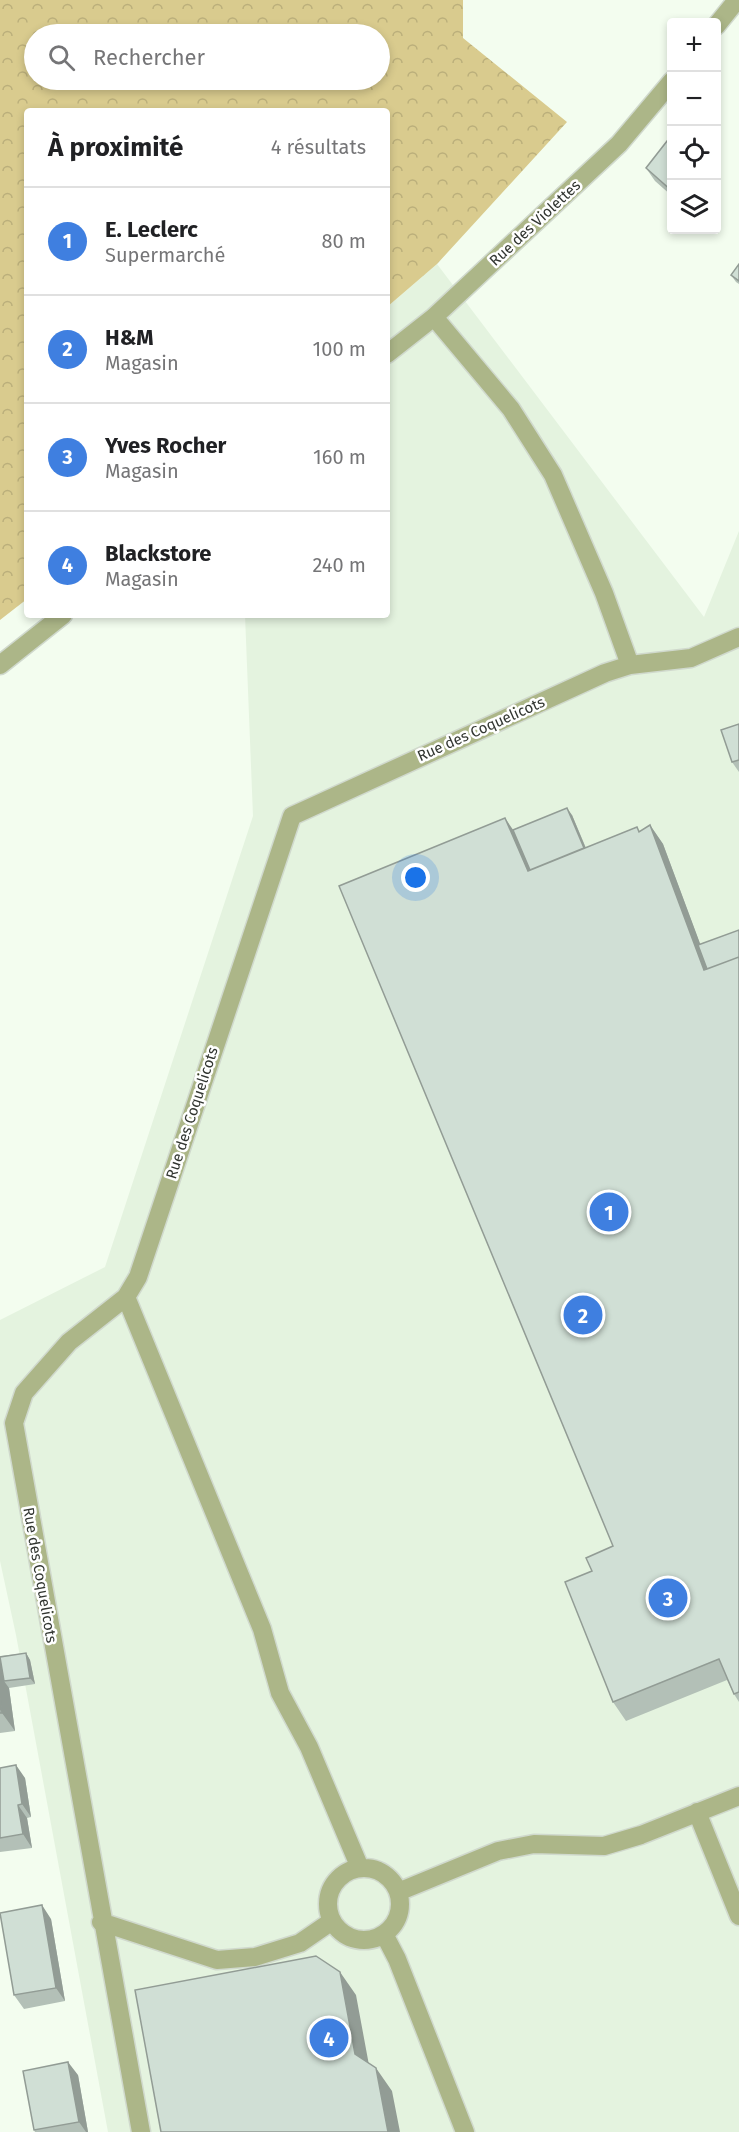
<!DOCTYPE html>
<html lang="fr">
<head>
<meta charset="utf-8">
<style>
	:root { --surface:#fff; --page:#f2f2f2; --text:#202124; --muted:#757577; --line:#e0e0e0; --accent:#1a73e8 }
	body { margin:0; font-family:"Fira Sans",sans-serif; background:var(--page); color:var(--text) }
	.controls { position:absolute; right:18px; top:18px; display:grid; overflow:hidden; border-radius:6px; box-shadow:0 3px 9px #0003 }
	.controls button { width:54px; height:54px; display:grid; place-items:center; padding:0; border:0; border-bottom:2px solid var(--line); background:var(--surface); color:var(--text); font:30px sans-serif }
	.you { position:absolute; left:416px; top:878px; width:21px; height:21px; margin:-15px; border:4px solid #fff; border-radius:50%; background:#1a73e8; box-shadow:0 0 0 9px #1a73e833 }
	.badge { display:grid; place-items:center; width:39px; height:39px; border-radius:50%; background:var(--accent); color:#fff; font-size:20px; font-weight:700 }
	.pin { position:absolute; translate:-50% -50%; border:3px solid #fff; box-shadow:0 2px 6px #0006 }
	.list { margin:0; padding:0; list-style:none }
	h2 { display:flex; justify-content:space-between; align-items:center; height:78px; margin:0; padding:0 24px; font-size:26px }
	h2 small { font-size:20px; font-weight:400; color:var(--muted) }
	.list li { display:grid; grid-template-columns:39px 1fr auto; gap:18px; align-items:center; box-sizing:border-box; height:108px; padding:0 24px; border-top:2px solid var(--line) }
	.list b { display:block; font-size:22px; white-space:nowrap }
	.list p { margin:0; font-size:20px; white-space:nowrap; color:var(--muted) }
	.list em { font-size:20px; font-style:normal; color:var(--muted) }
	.icon { flex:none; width:33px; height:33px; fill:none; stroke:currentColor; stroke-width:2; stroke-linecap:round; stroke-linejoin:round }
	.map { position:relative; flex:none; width:739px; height:2132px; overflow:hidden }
	.search { position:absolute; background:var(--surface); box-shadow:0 3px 9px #0003; left:24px; top:24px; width:366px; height:66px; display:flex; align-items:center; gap:15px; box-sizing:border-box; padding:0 21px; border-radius:33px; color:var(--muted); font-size:22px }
	.panel { position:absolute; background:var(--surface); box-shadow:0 3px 9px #0003; left:24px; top:108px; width:366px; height:510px; border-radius:6px }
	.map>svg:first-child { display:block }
	.built { fill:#e4f3df }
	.forest { fill:url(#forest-crowns); fill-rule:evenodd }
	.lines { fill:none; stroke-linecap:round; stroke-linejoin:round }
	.minor-casing { stroke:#d0d9cd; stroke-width:21 }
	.minor { stroke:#acb688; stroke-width:18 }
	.wall { fill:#b3c0b7 }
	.shaded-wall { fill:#929c95 }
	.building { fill:#d0dfd5; stroke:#929c95; stroke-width:1.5 }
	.labels { text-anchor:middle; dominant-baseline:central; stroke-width:5; stroke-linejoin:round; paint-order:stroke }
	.street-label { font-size:15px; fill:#323631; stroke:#fff }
</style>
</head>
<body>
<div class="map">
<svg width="739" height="2132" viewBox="0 0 739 2132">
	<defs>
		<pattern id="forest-crowns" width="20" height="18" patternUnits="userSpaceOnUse" patternTransform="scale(1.5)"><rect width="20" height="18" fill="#d9cb8e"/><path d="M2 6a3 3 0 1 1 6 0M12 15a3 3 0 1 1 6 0" fill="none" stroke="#bbaf7b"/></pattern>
	</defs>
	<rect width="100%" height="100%" fill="#f3fdef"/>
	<path class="built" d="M437 264 704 617 739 531V2132H108L16 1635 0 1561V1320L105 1267 253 816 245 615H387V307Z"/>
	<path class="forest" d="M0 0H463V38L567 122 437 264 387 307V111H27V599L0 620ZM34 34H380V80H34Z"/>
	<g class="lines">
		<g class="minor-casing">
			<path id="minor" d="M716 26 737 0
				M387 354 434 317 619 144 672 81
				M0 665 63 615
				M630 665 691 658 739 637
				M126 1297 262 1629 280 1693 309 1747 360 1868
				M697 1812 739 1916
				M328 1904a36 36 0 1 1 72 0a36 36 0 1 1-72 0Z
				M398 1892 498 1851 534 1844 604 1846 641 1835 739 1796
				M101 1922 217 1960 255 1957 300 1943 332 1921
				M384 1934 397 1959 465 2132
				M141 2132 14 1423 24 1393 69 1342 126 1297 138 1277 292 816 605 673 630 665 604 593 553 475 511 409 434 317"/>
		</g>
		<use href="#minor" class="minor"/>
	</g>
	<path class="wall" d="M672 137V196L655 181 646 168Z
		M717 182 720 187 717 190Z
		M739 264V284L736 282 731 275Z
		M739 724V772L732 762Z
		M572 815 586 848 637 827 640 832 650 825 663 844 700 944 739 930V1702L734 1694 727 1680 626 1721 613 1702 592 1571 613 1546 513 830Z
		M26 1653 30 1660 35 1684 9 1688 15 1731 0 1733V1656Z
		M0 1768 25 1778 31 1817 27 1818 32 1848 0 1852Z
		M51 1919 65 2001 24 2009 14 1995Z
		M78 2075 88 2132H35L34 2130Z"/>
	<path class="shaded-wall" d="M567 808 572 815 594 868 590 861Z
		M505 818 518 837 537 882 528 871Z
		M650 825 663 844 714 981 704 970Z
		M26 1653 30 1660 35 1684 30 1678Z
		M0 1656 5 1664 4 1681 9 1688 15 1731 2 1713 0 1698Z
		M16 1765 25 1778 31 1817 22 1804Z
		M18 1805 27 1818 32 1848 23 1834Z
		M42 1905 51 1919 65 2001 56 1988Z
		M340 1972 356 1995 371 2076 355 2054Z
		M68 2062 78 2075 88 2132H86L79 2122Z
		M376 2068 392 2091 400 2132H388Z"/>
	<path class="building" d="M671 136 672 137V191L646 168Z
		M739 264V281L731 275Z
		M739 724V760L732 762 721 730Z
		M567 808 584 848 530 870 513 830Z
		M505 818 528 871 637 827 639 832 650 825 704 970 739 957V1692L734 1694 719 1659 613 1702 565 1582 592 1571 586 1558 613 1546 339 886Z
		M739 930V957L707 969 698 945Z
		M26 1653 30 1678 4 1681 0 1657Z
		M0 1698 2 1713H0Z
		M16 1765 22 1804 18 1805 23 1834 0 1838V1768Z
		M42 1905 56 1988 14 1995 0 1913Z
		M316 1956 340 1972 355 2054 376 2068 388 2132H161L135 1990Z
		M68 2062 79 2122 34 2130 23 2071Z"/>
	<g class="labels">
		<g class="street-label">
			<text transform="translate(535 223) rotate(-43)">Rue des Violettes</text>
			<text transform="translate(481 729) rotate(-24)">Rue des Coquelicots</text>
			<text transform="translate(192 1113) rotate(-72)">Rue des Coquelicots</text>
			<text transform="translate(40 1575) rotate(80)">Rue des Coquelicots</text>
		</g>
	</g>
</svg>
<div class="controls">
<button>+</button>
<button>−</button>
<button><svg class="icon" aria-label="locate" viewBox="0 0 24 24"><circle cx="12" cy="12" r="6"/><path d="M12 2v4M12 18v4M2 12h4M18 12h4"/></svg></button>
<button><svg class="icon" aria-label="layers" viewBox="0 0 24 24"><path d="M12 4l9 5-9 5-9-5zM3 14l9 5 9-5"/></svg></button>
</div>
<div class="you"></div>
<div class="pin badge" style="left:609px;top:1212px;background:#3f7fe0">1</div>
<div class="pin badge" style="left:583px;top:1315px;background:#3f7fe0">2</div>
<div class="pin badge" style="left:668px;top:1598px;background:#3f7fe0">3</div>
<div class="pin badge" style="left:329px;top:2038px;background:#3f7fe0">4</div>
<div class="search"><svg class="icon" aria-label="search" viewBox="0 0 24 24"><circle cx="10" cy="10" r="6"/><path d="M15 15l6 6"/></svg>Rechercher</div>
<section class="panel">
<h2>À proximité<small>4 résultats</small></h2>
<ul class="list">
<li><span class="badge" style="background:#3f7fe0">1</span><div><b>E. Leclerc</b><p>Supermarché</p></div><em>80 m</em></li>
<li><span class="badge" style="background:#3f7fe0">2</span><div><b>H&amp;M</b><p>Magasin</p></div><em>100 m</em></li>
<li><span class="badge" style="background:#3f7fe0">3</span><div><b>Yves Rocher</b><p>Magasin</p></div><em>160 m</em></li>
<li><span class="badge" style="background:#3f7fe0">4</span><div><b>Blackstore</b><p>Magasin</p></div><em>240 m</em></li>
</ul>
</section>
</div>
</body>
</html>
